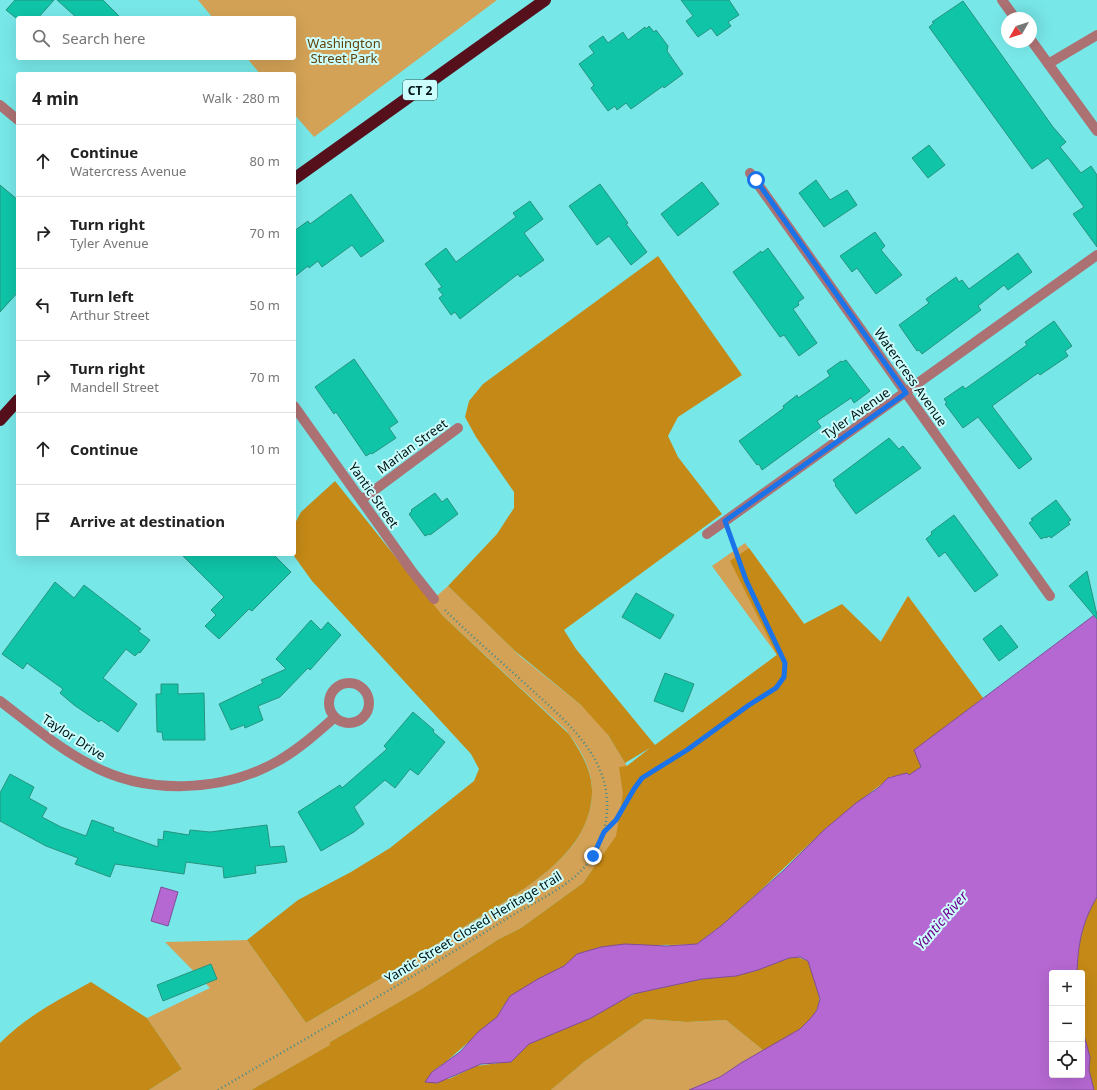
<!DOCTYPE html>
<html lang="en">
<head>
<meta charset="utf-8">
<style>
	:root { --surface:#fff; --page:#f6f6f6; --text:#222; --muted:#767676; --line:#e0e0e0 }
	body { margin:0; font-family:"Noto Sans",sans-serif; background:var(--page); color:var(--text) }
	.controls { position:absolute; right:12px; bottom:12px; display:grid; overflow:hidden; border-radius:4px; box-shadow:0 4px 16px #0002 }
	.controls button { width:36px; height:36px; display:grid; place-items:center; padding:0; border:0; border-bottom:1px solid var(--line); background:var(--surface); color:var(--text); font:20px sans-serif }
	.compass { position:absolute; left:1001px; top:12px; width:36px; height:36px; border-radius:50%; background:var(--surface); box-shadow:0 4px 16px #0002; rotate:231deg }
	.stop { position:absolute; width:12px; height:12px; margin:-9px; border:3px solid #1a73e8; border-radius:50%; background:#fff }
	.stop.end { background:#1a73e8; border-color:#fff; box-shadow:0 1px 4px #0008 }
	.list { margin:0; padding:0; list-style:none }
	h2 { display:flex; justify-content:space-between; align-items:center; height:52px; margin:0; padding:0 16px; font-size:17px }
	h2 small { font-size:13px; font-weight:400; color:var(--muted) }
	.list li { display:grid; grid-template-columns:26px 1fr auto; gap:12px; align-items:center; box-sizing:border-box; height:72px; padding:0 16px; border-top:1px solid var(--line) }
	.list b { display:block; font-size:15px; white-space:nowrap }
	.list p { margin:0; font-size:13px; white-space:nowrap; color:var(--muted) }
	.list em { font-size:13px; font-style:normal; color:var(--muted) }
	.icon { flex:none; width:22px; height:22px; fill:none; stroke:currentColor; stroke-width:2; stroke-linecap:round; stroke-linejoin:round }
	.map { position:relative; flex:none; width:1097px; height:1090px; overflow:hidden }
	.search { position:absolute; background:var(--surface); box-shadow:0 4px 16px #0002; left:16px; top:16px; width:280px; height:44px; display:flex; align-items:center; gap:10px; box-sizing:border-box; padding:0 14px; border-radius:4px; color:var(--muted); font-size:15px }
	.panel { position:absolute; background:var(--surface); box-shadow:0 4px 16px #0002; left:16px; top:72px; width:280px; height:484px; border-radius:4px }
	.map>svg:first-child { display:block }
	.green { fill:#d3a256 }
	.forest { fill:#c48917 }
	.water { fill:#b568d1; stroke:#7f4e98 }
	.building { fill:#0fc4a7; stroke:#26947f }
	.lines { fill:none; stroke-linecap:round; stroke-linejoin:round }
	.path { stroke:#438a8b; stroke-width:2.5; stroke-dasharray:1 3; stroke-linecap:butt }
	.minor { stroke:#ac7173; stroke-width:10 }
	.highway { stroke:#56101c; stroke-width:12 }
	.route { stroke:#1a73e8; stroke-width:5 }
	.labels { text-anchor:middle; dominant-baseline:central; stroke-width:4; stroke-linejoin:round; paint-order:stroke }
	.shield { fill:#ccfefe; stroke:#3d5a5a; stroke-width:1 }
	.shield-label { font-size:12px; font-weight:bold; fill:#001313 }
	.park-label { font-size:13px; fill:#61420a; stroke:#ccfefe }
	.street-label { font-size:13px; fill:#001313; stroke:#ccfefe }
	.water-label { font-size:14px; font-style:italic; fill:#70008e; stroke:#ccfefe }
</style>
</head>
<body>
<div class="map">
<svg width="1097" height="1090" viewBox="0 0 1097 1090">
	<rect width="100%" height="100%" fill="#78e7e8"/>
	<path class="green" d="M198 0H497L314 137 294 114V74H260L247 58H294V18H213Z
		M745 543 852 689 908 596 983 698 957 718 922 766 909 776 885 781 876 789 804 692 727 921 696 944 670 946 593 869 583 883 521 928 499 939 417 992 330 1042 331 1045 251 1090H149L182 1069 147 1018 210 988 165 942 247 940 306 1023C357 993 407 963 456 932 492 910 559 872 579 836 602 796 593 764 566 730L442 615 430 602 448 586 521 657 586 709 606 732 627 766 777 655 712 566Z
		M645 1019 687 1022 726 1020 764 1051 720 1077 693 1090H551L584 1062Z"/>
	<path class="forest" d="M658 256 742 375 678 417 668 436 678 457 722 514 564 630 576 649 655 745 777 655 730 561 749 548 804 624 842 604 881 642 908 596 983 698 957 718 922 766 909 776H891L824 830 762 889 727 921 697 944 659 945 569 963 504 1005 497 1017 447 1061 433 1071 449 1079 476 1066 506 1062 529 1044 637 993 702 979 731 976 751 972 789 958 797 957 808 961C812 972 818 985 819 997 821 1022 783 1041 764 1051L726 1020 687 1022 645 1019 584 1062 551 1090H251L330 1045V1042L420 990 499 939 521 928 583 883 616 836 623 794 619 767 627 766 650 748 625 763 608 735 581 705 515 651 448 586 497 534 514 508V492L476 437 465 417 469 401 483 384Z
		M335 481 442 615 569 734C586 760 598 781 589 813 585 827 577 841 567 852 543 880 498 906 467 925 414 959 360 991 306 1023L247 940 298 900 351 872 390 848 474 781 479 769 471 754 312 581 294 556V525L301 512Z
		M1097 897V1090H1094L1089 1070 1090 1057 1082 1028V973H1077C1078 944 1082 922 1097 897Z
		M91 982 147 1018 182 1069 149 1090H0V1043C27 1016 58 1000 91 982Z"/>
	<path class="water" d="M1097 613V897C1082 922 1078 944 1077 973H1052V1075H1082V1028L1090 1057 1089 1070 1094 1090H689L720 1077 741 1063 800 1029 810 1019 817 1010 820 999 808 961 800 957 789 958 758 970 736 976 702 979 633 994 591 1018 529 1044 511 1062 481 1064 437 1083 425 1082 432 1072 460 1052 478 1032 497 1017 510 996 538 979 564 966 577 954 601 947 625 944 667 946 697 944 721 926 783 871 824 830 856 803 878 788 888 778 907 773 909 775 921 767 914 750Z
		M161 887 178 892 168 926 151 921Z"/>
	<path class="building" d="M15 0H54L38 18H16L6 10Z
		M57 0H103L121 18H77Z
		M681 0H729L739 15 728 22 731 26 717 36 711 28 698 37 686 21 693 16Z
		M963 1 1053 127 1066 142 1060 147 1081 173 1091 166 1097 175V247L1073 214 1084 207 1048 158 1032 169 929 27 934 23 932 22Z
		M649 26 654 32 656 30 668 46 667 51 683 74 664 88 663 86 631 109 626 103 617 110 615 106 608 111 591 88 594 85 579 64 594 53 589 46 603 36 608 43 623 32 628 40 645 27 646 29Z
		M929 145 945 165 928 178 912 158Z
		M816 180 830 200 847 190 857 205 824 227 799 193Z
		M702 182 719 204 678 236 661 214Z
		M600 184 628 223 626 224 647 252 631 265 609 236 597 245 569 206Z
		M0 185 18 200V292L0 312Z
		M351 194 384 241 361 257 352 245 322 267 318 261 309 268 308 266 294 277V231L308 221 310 224Z
		M530 201 543 219 524 233 544 260 520 277 518 274 460 319 455 312 451 315 439 298 443 295 438 289 442 287 425 264 446 248 456 262 516 217 513 213Z
		M875 232 885 246 881 250 902 275 876 294 857 268 852 272 840 256Z
		M768 248 804 298 798 302 799 305 793 309 817 343 799 356 784 335 780 337 733 272 761 251 762 253Z
		M1018 253 1032 272 1008 290 1004 285 978 306 981 310 922 354 919 350 917 351 899 325 929 303 926 299 956 277 959 282 962 280 969 289Z
		M1054 321 1072 346 1065 351 1068 356 1040 375 1038 373 992 406 1032 459 1019 469 978 417 963 428 945 404 947 403 944 399 963 386 965 389 1027 345 1025 342Z
		M354 359 398 422 389 428 396 438 372 454 371 453 366 456 336 412 334 414 315 387Z
		M846 360 870 391 854 403 851 398 817 421 821 427 762 470 759 464 757 465 739 441 784 408 783 406 797 395 798 398 830 376 827 371 841 361 842 362Z
		M889 438 899 449 903 446 921 468 856 514 835 485 836 484 833 480Z
		M435 493 442 502 447 498 458 514 430 535 429 534 425 536 409 514 412 511 411 510Z
		M1056 500 1071 520 1068 522 1070 524 1051 538 1049 536 1046 538 1045 537 1041 539 1029 523 1033 520 1031 519Z
		M954 515 998 575 975 592 945 552 939 557 926 539 932 534 931 532Z
		M181 554H273L291 572 252 611 249 609 219 639 205 626 216 615 211 610 224 597Z
		M1087 571 1097 615V619L1069 586Z
		M55 582 74 598 84 585 141 629 138 631 150 640 140 653 139 652 135 656 126 649 103 678 137 704 118 732 101 720 99 722 74 705 60 693 63 689 27 663 23 669 2 654Z
		M636 593 674 615 660 639 622 617Z
		M311 620 321 630 328 622 341 635 310 670 308 668 280 697 258 706 263 720 245 728 244 725 231 730 219 704 263 683 261 680 286 669 276 659Z
		M1001 625 1018 647 999 661 983 639Z
		M665 673 694 684 683 712 654 701Z
		M161 684H178V694L204 693 205 740H163L162 732H157L156 694H161Z
		M413 712 434 730 433 732 445 742 418 775 410 769 395 788 385 780 354 807 364 824 354 832 321 851 298 812 340 785 342 788 387 749 384 746Z
		M10 774 34 787 29 798 47 808 42 817 61 827 86 836 92 820 114 828 113 831 158 847V839L163 840 164 831 189 835 190 830 210 832 267 825 270 847 284 846 287 862 255 866 256 873 224 878 223 867 186 862 184 874 115 864 110 877 75 864 78 858 46 846 0 821V793Z
		M211 964 217 979 163 1001 157 985Z"/>
	<g class="lines">
		<path class="path" d="M604 832 616 819 634 789 642 778 687 750 749 705 776 688 784 677 785 663 746 580 730 538
			M218 1090C313 1034 409 980 503 921 531 903 566 890 587 864 608 838 613 801 600 770 586 737 558 714 532 690 503 663 473 638 445 610"/>
		<path class="minor" d="M1002 0 1015 18
			M1031 40 1097 131
			M1048 64 1097 35
			M0 105 18 120
			M750 173 1050 596
			M294 406 411 570 434 599
			M361 500 458 428
			M707 534 1097 255
			M329 703a20 20 0 1 1 40 0a20 20 0 1 1-40 0Z
			M0 701C29 723 57 747 89 764 145 795 222 793 278 761 299 749 317 733 335 717"/>
		<path class="highway" d="M294 179 545 0
			M0 420 18 400"/>
	</g>
	<g class="lines">
		<path class="route" d="M593 856 604 832 616 820 634 789 642 778 687 750 749 705 776 688 784 677 785 663 746 580 725 521 906 393 756 180"/>
	</g>
	<g class="labels">
		<rect class="shield" x="403" y="80" width="34" height="20" rx="3"/>
		<g class="shield-label">
			<text x="420" y="90">CT 2</text>
		</g>
		<g class="park-label">
			<text x="344" y="43">Washington<tspan x="344" dy="15">Street Park</tspan></text>
		</g>
		<g class="street-label">
			<text transform="translate(911 377) rotate(55)">Watercress Avenue</text>
			<text transform="translate(856 413) rotate(-35)">Tyler Avenue</text>
			<text transform="translate(412 446) rotate(-36)">Marian Street</text>
			<text transform="translate(374 495) rotate(55)">Yantic Street</text>
			<text transform="translate(74 737) rotate(33)">Taylor Drive</text>
			<text transform="translate(473 927) rotate(-31)">Yantic Street Closed Heritage trail</text>
		</g>
		<g class="water-label">
			<text transform="translate(941 920) rotate(-49)">Yantic River</text>
		</g>
	</g>
</svg>
<div class="controls">
<button>+</button>
<button>−</button>
<button><svg class="icon" aria-label="locate" viewBox="0 0 24 24"><circle cx="12" cy="12" r="6"/><path d="M12 2v4M12 18v4M2 12h4M18 12h4"/></svg></button>
</div>
<svg class="compass" viewBox="-18 -18 36 36"><path d="M0-13l5 13h-10z" fill="#e53935"/><path d="M0 13l5-13h-10z" fill="#767676"/></svg>
<div class="stop" style="left:756px;top:180px"></div>
<div class="stop end" style="left:593px;top:856px"></div>
<div class="search"><svg class="icon" aria-label="search" viewBox="0 0 24 24"><circle cx="10" cy="10" r="6"/><path d="M15 15l6 6"/></svg>Search here</div>
<section class="panel">
<h2>4 min<small>Walk · 280 m</small></h2>
<ul class="list">
<li><svg class="icon" aria-label="ahead" viewBox="0 0 24 24"><path d="M12 20V5M6 11l6-6 6 6"/></svg><div><b>Continue</b><p>Watercress Avenue</p></div><em>80 m</em></li>
<li><svg class="icon" aria-label="right" viewBox="0 0 24 24"><path d="M7 20v-9h11M14 6l5 5-5 5"/></svg><div><b>Turn right</b><p>Tyler Avenue</p></div><em>70 m</em></li>
<li><svg class="icon" aria-label="left" viewBox="0 0 24 24"><path d="M17 20v-9H6M10 6l-5 5 5 5"/></svg><div><b>Turn left</b><p>Arthur Street</p></div><em>50 m</em></li>
<li><svg class="icon" aria-label="right" viewBox="0 0 24 24"><path d="M7 20v-9h11M14 6l5 5-5 5"/></svg><div><b>Turn right</b><p>Mandell Street</p></div><em>70 m</em></li>
<li><svg class="icon" aria-label="ahead" viewBox="0 0 24 24"><path d="M12 20V5M6 11l6-6 6 6"/></svg><div><b>Continue</b></div><em>10 m</em></li>
<li><svg class="icon" aria-label="arrive" viewBox="0 0 24 24"><path d="M6 21V4h12l-3 4 3 4H6"/></svg><div><b>Arrive at destination</b></div></li>
</ul>
</section>
</div>
</body>
</html>
